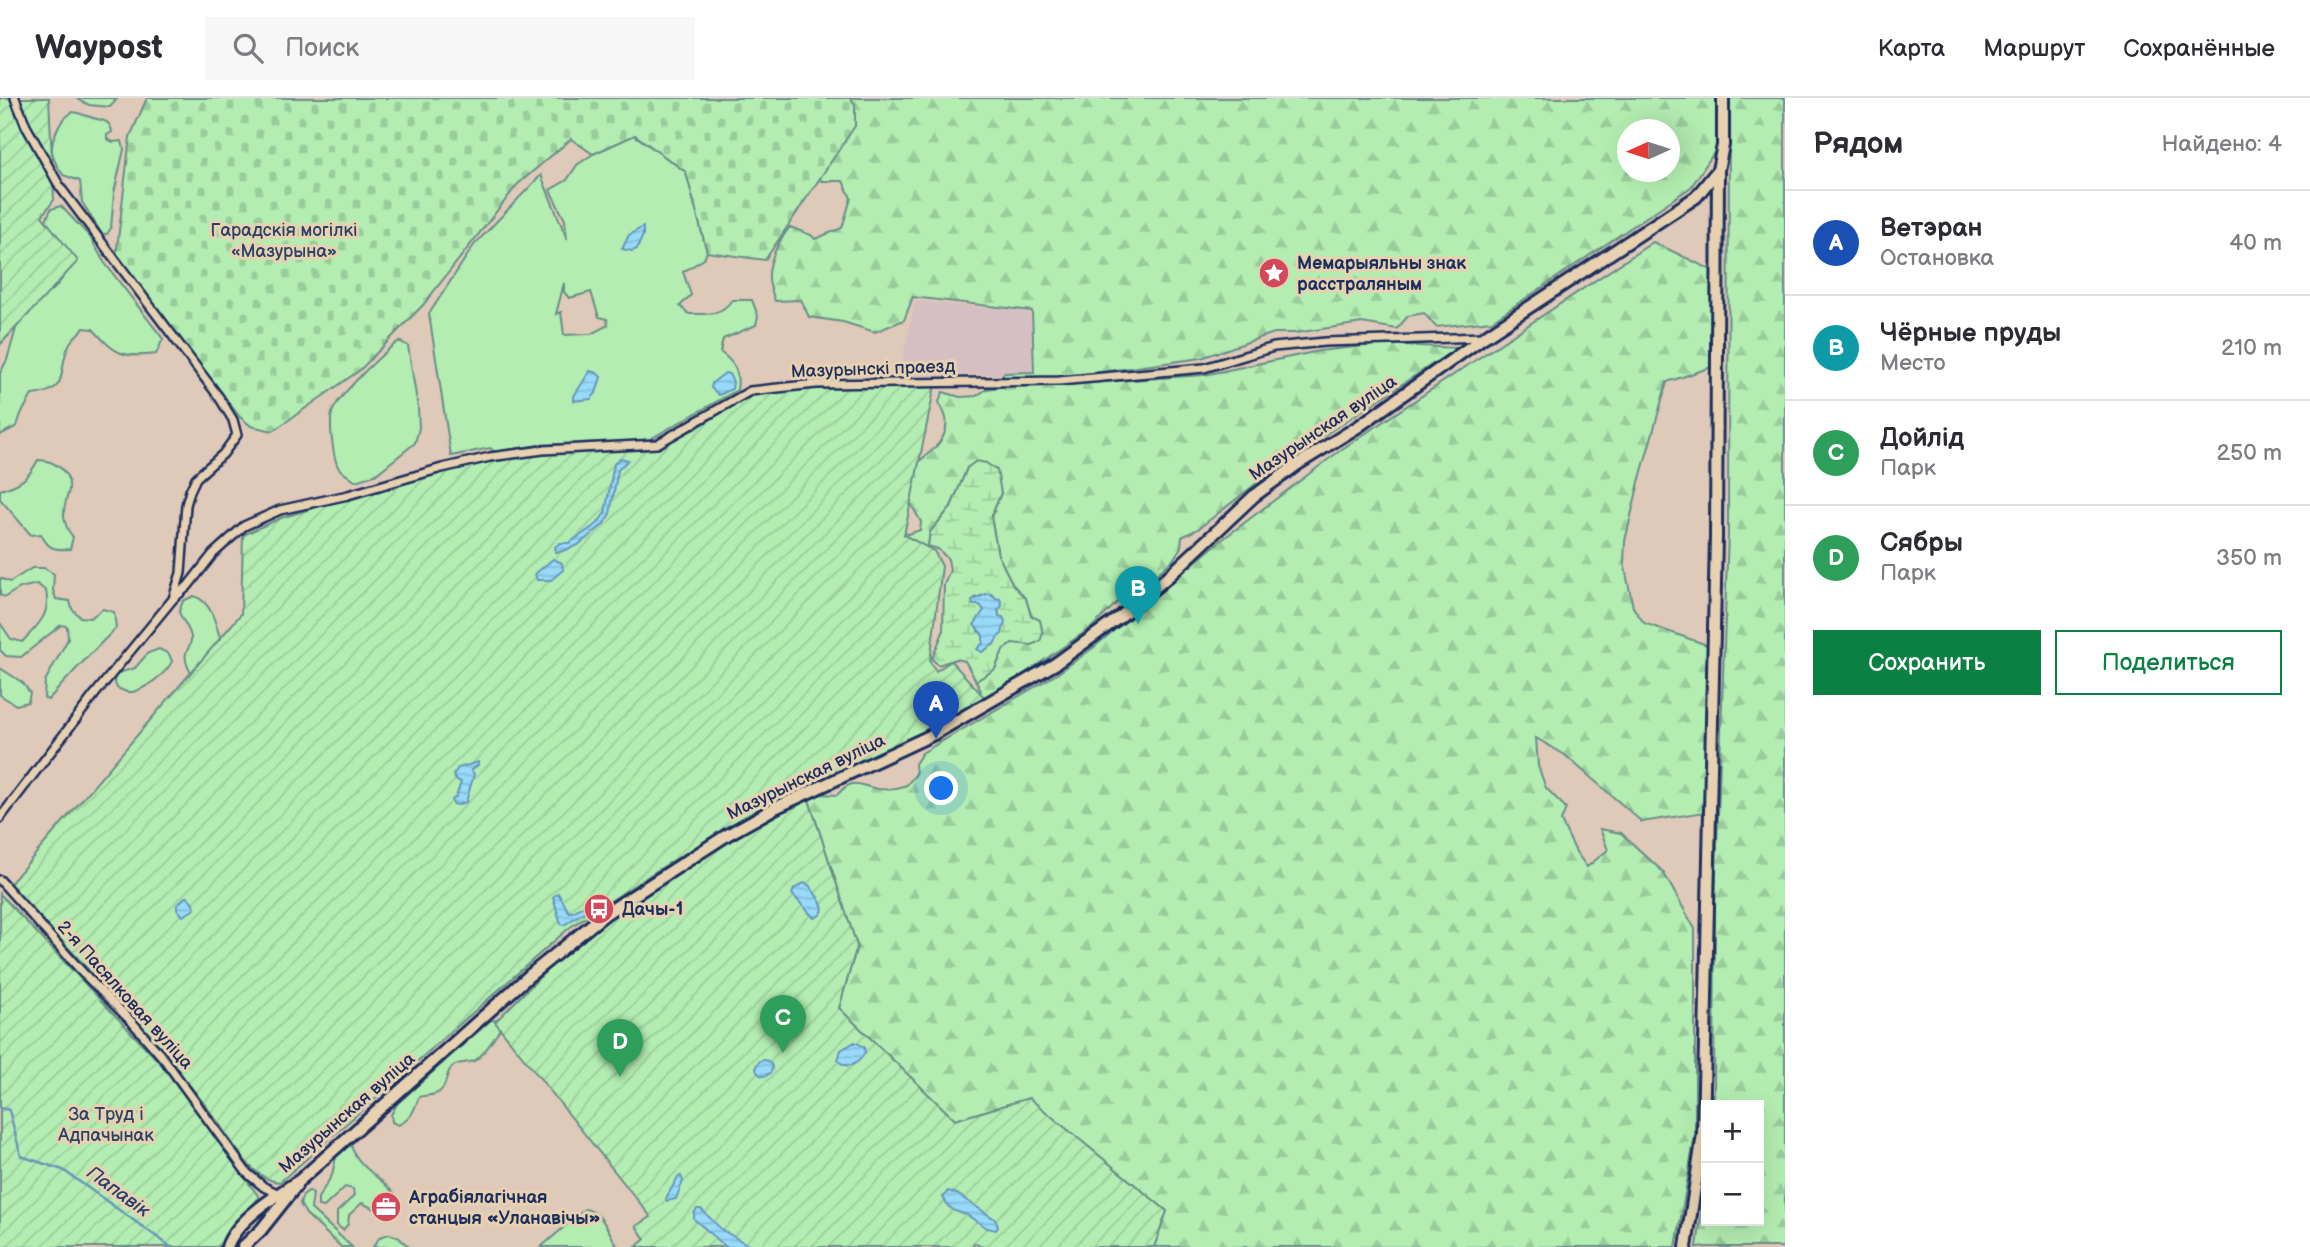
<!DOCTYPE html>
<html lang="ru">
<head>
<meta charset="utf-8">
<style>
	:root { --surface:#fff; --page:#f7f7f7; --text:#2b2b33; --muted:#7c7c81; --line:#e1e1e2; --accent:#0b8043 }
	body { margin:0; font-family:"Balsamiq Sans",sans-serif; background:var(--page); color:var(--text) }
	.controls { position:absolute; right:21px; bottom:21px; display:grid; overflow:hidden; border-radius:0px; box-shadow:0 7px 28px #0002 }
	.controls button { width:63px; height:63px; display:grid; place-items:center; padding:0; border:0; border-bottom:2px solid var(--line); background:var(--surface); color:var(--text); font:35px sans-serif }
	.compass { position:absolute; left:1617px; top:21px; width:63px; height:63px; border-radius:50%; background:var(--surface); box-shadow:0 7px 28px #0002; rotate:267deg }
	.you { position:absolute; left:942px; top:691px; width:24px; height:24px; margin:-18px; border:5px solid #fff; border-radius:50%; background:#1a73e8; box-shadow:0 0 0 10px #1a73e833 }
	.badge { display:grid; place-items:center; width:46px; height:46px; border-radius:50%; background:var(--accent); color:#fff; font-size:23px; font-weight:700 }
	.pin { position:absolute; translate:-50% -58px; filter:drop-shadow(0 2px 4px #0008) }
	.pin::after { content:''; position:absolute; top:37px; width:24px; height:21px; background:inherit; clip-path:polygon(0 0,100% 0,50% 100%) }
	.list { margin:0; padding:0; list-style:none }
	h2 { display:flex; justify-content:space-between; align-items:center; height:91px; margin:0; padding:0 28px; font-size:30px }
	h2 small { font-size:23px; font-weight:400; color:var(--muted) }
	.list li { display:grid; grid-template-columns:46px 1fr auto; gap:21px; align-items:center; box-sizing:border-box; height:105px; padding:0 28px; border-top:2px solid var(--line) }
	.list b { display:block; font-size:26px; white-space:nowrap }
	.list p { margin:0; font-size:23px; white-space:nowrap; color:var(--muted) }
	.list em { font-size:23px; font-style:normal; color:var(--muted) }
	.actions { display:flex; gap:14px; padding:21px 28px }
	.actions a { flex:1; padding:16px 0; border:2px solid var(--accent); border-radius:0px; text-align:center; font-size:24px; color:var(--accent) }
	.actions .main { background:var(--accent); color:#fff }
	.icon { flex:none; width:38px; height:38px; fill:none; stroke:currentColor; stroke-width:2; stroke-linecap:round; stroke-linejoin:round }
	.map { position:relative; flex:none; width:1785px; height:1149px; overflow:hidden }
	header { display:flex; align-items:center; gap:42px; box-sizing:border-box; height:98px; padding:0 35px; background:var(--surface); border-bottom:2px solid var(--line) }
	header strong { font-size:33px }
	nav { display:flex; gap:38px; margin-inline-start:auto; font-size:24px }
	.search { width:490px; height:63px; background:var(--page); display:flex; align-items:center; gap:18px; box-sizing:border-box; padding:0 24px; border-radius:0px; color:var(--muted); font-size:26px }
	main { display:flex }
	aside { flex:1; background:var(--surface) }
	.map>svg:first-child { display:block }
	.built { fill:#d5bfc2 }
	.green { fill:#b3edb1; stroke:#678e88; stroke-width:2; fill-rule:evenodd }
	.forest { fill:url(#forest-firs); stroke:#678e88; stroke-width:2; fill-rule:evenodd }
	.wetland { fill:url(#wetland-marsh); stroke:#678e88; stroke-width:2; fill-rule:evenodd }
	.cemetery { fill:url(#cemetery-stones); stroke:#678e88; stroke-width:2 }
	.garden { fill:url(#garden-furrows); stroke:#678e88; stroke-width:2 }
	.water { fill:url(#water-rules); stroke:#6696bc; stroke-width:2 }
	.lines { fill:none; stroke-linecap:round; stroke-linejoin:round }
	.stream { stroke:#6696bc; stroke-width:2.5 }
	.street-casing { stroke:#1b2f5e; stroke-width:12 }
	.secondary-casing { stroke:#1b2f5e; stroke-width:16 }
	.street { stroke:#e7d1b0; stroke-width:7 }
	.secondary { stroke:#e7d1b0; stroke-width:10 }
	.labels { text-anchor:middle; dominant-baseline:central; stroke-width:6; stroke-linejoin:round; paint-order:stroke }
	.park-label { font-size:18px; fill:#2a4266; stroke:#e7d1b0 }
	.poi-label { font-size:18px; font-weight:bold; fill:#1b2f5e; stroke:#e7d1b0; text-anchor:start }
	.street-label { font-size:18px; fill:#1b2f5e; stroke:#e7d1b0 }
	.water-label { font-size:19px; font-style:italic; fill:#28406e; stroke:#e7d1b0 }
</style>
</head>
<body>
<header>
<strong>Waypost</strong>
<div class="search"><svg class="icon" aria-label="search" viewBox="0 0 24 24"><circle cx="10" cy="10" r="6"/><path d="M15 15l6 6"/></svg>Поиск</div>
<nav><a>Карта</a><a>Маршрут</a><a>Сохранённые</a></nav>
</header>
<main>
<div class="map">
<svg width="1785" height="1149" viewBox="0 0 1785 1149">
	<defs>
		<pattern id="forest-firs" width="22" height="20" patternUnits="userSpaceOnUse" patternTransform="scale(1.75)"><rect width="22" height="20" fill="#b3edb1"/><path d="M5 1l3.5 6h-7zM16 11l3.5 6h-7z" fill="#99cc9b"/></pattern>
		<pattern id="wetland-marsh" width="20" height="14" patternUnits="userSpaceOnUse" patternTransform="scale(1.75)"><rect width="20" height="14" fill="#b3edb1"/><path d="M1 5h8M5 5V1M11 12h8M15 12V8" fill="none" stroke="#99cc9b"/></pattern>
		<pattern id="cemetery-stones" width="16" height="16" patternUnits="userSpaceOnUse" patternTransform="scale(1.75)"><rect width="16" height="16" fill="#b3edb1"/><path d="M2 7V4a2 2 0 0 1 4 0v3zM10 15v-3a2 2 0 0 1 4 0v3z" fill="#99cc9b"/></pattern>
		<pattern id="garden-furrows" width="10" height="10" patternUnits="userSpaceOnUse" patternTransform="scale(1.75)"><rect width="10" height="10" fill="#b3edb1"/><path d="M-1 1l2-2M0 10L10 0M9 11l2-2" fill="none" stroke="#99cc9b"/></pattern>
		<pattern id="water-rules" width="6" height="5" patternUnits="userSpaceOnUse" patternTransform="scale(1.75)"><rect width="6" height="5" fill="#98dafa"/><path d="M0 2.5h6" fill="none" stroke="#82bbd9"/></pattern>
	</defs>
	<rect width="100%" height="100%" fill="#dfc9b8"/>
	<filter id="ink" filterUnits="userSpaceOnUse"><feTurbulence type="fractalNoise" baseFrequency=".0143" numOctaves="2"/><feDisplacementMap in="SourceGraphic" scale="14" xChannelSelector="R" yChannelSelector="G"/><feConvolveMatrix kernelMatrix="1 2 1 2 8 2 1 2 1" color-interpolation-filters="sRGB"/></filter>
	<g filter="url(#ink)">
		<path class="built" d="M915 203 1030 214 1033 275 899 278Z"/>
		<path class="green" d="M73 14C79 15 84 17 90 19 100 23 110 20 112 34L107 37V41L113 44 122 43 124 51 114 95 111 130 107 136H102L82 104 80 83 63 77C51 60 48 50 58 30 62 22 65 19 73 14Z
			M634 37 686 74 707 154 704 161 683 174 691 197 680 208 689 216C708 216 720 218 732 202H752L758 218 756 227 723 241 720 254C735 265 740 274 737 292L648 342 538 347 495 354 490 350 451 358 429 216 474 147 541 77 567 141 565 122 550 92 567 82 577 67 593 56ZM564 185V194L569 200 591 194 599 219 607 221 608 227 591 236 564 237 561 214 556 216Z
			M61 108 90 139 104 164 163 241 156 256C122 260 116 257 93 231L84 230C79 235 72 240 69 247 56 275 72 292 32 297L21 316 17 328 0 337V275L7 262 17 227 39 192H53L62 181 69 162 46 122 51 111Z
			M399 243 408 248 418 310 419 330 415 345 375 377 355 383C350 379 341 374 338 369 333 359 329 325 332 315 337 298 384 254 399 243Z
			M38 362C54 362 71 373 69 392 67 400 63 410 64 419 65 427 68 433 73 439L70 451C54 452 48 451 41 436L31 437 0 401V392C21 386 28 381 38 362Z
			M32 470H44L54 476 53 492 56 501 70 503 72 511 80 519 90 520 103 511 114 514 116 530C93 553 70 577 48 602L44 600 45 583 68 541 67 528 61 527 21 559 6 558 0 552V525L11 541 22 544C38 527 51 517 46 493L37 486 20 490 5 499 0 497V480L10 484Z
			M194 498C213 504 216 529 222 546L201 592C196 582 183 567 186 555 188 549 192 547 191 539 190 531 182 522 179 514L183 503Z
			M159 551 169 556 172 563C168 574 141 596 127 594 124 593 120 591 117 590L114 582 118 575 135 570 148 555Z
			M0 570 23 585 30 595 28 604 16 607 0 597Z
			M491 922 499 923 501 928C498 936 481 960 474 963 466 966 459 963 452 969 444 976 449 991 435 996 430 998 424 997 419 999 414 1012 412 1021 398 1027L392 1024 391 1017 397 1006Z
			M344 1047H351C358 1072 384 1079 397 1100L394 1108C382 1115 373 1111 362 1105L349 1117 348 1126 343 1132 337 1127V1114L354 1098 353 1091 345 1089 324 1109 318 1108V1100L332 1077 337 1055Z
			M585 1111C603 1114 608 1134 618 1149H541Z
			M389 1136 398 1139 409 1149H373L380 1139Z"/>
		<path class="forest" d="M850 0H1716L1717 50 1691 89 1492 223 1436 229 1424 215 1408 218 1397 231 1362 225 1295 235H1274L1201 260 1059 280 1000 282 1004 275 1034 274 1032 213 913 199 904 222 875 234 843 224 809 219 801 202 775 203C773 196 769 188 769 181 768 163 779 142 790 129L811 137 815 141 842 130 851 100 843 83H821L814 74 855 6ZM1628 32H1670V74H1628Z
			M1729 0H1785V1149H1697L1706 1081V1123H1759V1007H1714L1715 804 1728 435Z
			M1653 144 1716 174 1712 269 1667 284 1639 384 1625 443 1624 465 1633 509 1644 525 1707 547 1705 714 1642 724 1565 657 1536 640 1538 668 1546 690 1566 710 1561 723 1576 754 1587 769 1608 752 1600 731 1621 735 1663 774 1695 831V1037L1676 1149H1154L1167 1113 1029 1000 955 1022 839 910 857 848 809 702 820 696 837 697C854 678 858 688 878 691 888 692 898 690 907 687L916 676 915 666 922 655 1057 576 1093 550 1219 444 1342 351Z
			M1382 246 1457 250 1285 363 1198 431 1182 439 1181 449 1173 462 1149 483 1133 489 1092 529 985 603 969 604 981 593 976 583 995 571 1003 552 1012 545 1031 518 1026 501 1013 487 998 457 991 419 1001 395 967 370 951 409 930 434 928 448 906 452 902 435 909 436 920 432 921 424 910 404 914 367C928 356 950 342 946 320 945 315 941 309 939 304L943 294 960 299 976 298 987 291 1013 287H1059L1204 277 1319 253Z
			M309 1093 313 1095 311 1111 352 1149H341L306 1116 300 1106 303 1097Z"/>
		<path class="wetland" d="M76 0H118L110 9 89 7Z
			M976 363 986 365 997 372 1001 395 991 419 998 457 1013 487 1026 501 1031 518 1040 522 1043 535 1040 543 1032 547 1012 545 1003 552 995 571 976 583 965 563 956 561 938 567 932 561 943 534 944 487 950 472 948 461 938 451 928 448 930 434 951 409 967 370ZM987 496H991L997 501 999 518 991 547 987 550 983 537 978 533 984 512 975 500Z"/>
		<path class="cemetery" d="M147 0H850L855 6V28L765 162 707 154 686 74 635 37 593 56 571 41 518 86 423 207 360 272 273 333 251 328 240 319 116 159 130 39Z"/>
		<path class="garden" d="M0 0H49L54 102 42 118 78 163 0 247Z
			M817 287H935L904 437 934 453 942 468 930 564 936 573 951 563 986 601 910 642 754 714 656 773 569 830 280 1084C252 1082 235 1048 220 1027 158 941 82 865 9 787L241 516 243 437 281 420 407 382 492 362 543 354 657 347 697 330 750 294Z
			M809 702 857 848 839 910 955 1022 1029 1000 1167 1113 1154 1149H982L974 1145 973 1149H636L645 1141 636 1128 651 1119 495 924 574 845 623 810 729 743 777 715Z
			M0 796 161 966 259 1099 220 1149H0Z"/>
		<path class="water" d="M643 129V137L637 151 632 153 622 151 629 137Z
			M590 273 597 275 601 279 596 295 591 301 574 303V298Z
			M725 275 729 276 733 284 732 291 719 297 711 290 712 285Z
			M620 360 628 362 618 372 610 416 603 427 578 447 560 454H556L555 449 560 445H569L597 426 605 415 614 366Z
			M553 461 562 465 563 472 551 482H537L535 476Z
			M987 496H991L997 501 1000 500 1002 508 998 512 999 518 1003 519 1005 523 1002 536 998 539 994 546 982 554 977 551 983 545V537L974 527 984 512 980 507H973L972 502Z
			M478 664V667L471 672 474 676 466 704 459 707 453 706 452 702 456 699 461 684 455 681 453 677 458 670Z
			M804 785 809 787C816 798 833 814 814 820L792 796 794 791Z
			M558 795 569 814H573L597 799 600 802 598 805 564 827 561 826 553 799Z
			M185 799H188L194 806 195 811 183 818 177 811V807Z
			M855 944 864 949 865 954C860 964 848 974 838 962L841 952Z
			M756 970a8 8 0 1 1 16 0a8 8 0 1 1-16 0Z
			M681 1078 683 1083 676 1101 667 1103 666 1100 678 1079Z
			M948 1093 957 1096 996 1122 998 1129 996 1132 987 1130 967 1117 955 1113 948 1108 943 1099Z
			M697 1111H701L722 1132 752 1149H726L694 1121V1115Z"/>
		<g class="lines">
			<path class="stream" d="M0 1010 9 1012 21 1058 63 1072 171 1149"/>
			<g class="street-casing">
				<path id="street" d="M173 501 188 488 213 456 244 428 280 412 348 397 442 370 490 359 543 352 657 346 750 293 816 286 1059 283 1204 270 1274 249 1325 244 1484 239
					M0 720 95 596 173 501 181 475 186 407 190 393 196 380 223 356 237 337 233 322 219 299 60 89 26 28 15 0
					M0 782 84 876 132 924 164 961 247 1075 264 1089 279 1096"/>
			</g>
			<g class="secondary-casing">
				<path id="secondary" d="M227 1149C235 1123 278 1096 300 1082L530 877 605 816 727 737 775 710 934 636 1055 566 1120 519 1170 477 1254 398 1298 366 1359 328 1484 239 1696 99 1718 72 1723 47V0
					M243 1149 261 1132 296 1088
					M1686 1149 1703 1036 1716 439 1718 72"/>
			</g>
			<use href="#street" class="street"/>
			<use href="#secondary" class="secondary"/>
		</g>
	</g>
	<defs>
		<g id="sight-disc" transform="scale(1.575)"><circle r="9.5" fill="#d1495b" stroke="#e7d1b0"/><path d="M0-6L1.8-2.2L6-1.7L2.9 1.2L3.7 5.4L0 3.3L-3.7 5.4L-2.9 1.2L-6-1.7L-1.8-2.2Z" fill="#fff"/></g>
		<g id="bus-disc" transform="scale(1.575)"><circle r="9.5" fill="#d1495b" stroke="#e7d1b0"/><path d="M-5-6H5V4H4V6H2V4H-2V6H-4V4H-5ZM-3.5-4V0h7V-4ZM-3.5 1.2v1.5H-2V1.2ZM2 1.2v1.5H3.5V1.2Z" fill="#fff"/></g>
		<g id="office-disc" transform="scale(1.575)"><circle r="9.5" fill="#d1495b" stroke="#e7d1b0"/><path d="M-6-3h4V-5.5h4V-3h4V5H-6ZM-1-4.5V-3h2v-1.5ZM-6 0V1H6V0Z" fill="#fff"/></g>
	</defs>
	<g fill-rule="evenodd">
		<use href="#sight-disc" x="1274" y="175"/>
		<use href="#bus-disc" x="599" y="811"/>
		<use href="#office-disc" x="386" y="1109"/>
	</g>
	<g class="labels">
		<g class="park-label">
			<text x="284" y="132">Гарадскія могілкі<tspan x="284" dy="21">«Мазурына»</tspan></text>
			<text x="106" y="1016">За Труд і<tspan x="106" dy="21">Адпачынак</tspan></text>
		</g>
		<g class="poi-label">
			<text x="1297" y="165">Мемарыяльны знак<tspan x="1297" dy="21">расстраляным</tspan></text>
			<text x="622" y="811">Дачы-1</text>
			<text x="409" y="1099">Аграбіялагічная<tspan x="409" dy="21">станцыя «Уланавічы»</tspan></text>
		</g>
		<g class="street-label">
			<text transform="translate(873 271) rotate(-2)">Мазурынскі праезд</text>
			<text transform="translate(1323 330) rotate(-34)">Мазурынская вуліца</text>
			<text transform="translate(806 679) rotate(-26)">Мазурынская вуліца</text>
			<text transform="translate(125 897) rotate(48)">2-я Пасялковая вуліца</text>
			<text transform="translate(347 1015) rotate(-41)">Мазурынская вуліца</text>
		</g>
		<g class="water-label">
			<text transform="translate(118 1094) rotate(36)">Папавік</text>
		</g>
	</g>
</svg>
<div class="controls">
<button>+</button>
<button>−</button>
</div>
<svg class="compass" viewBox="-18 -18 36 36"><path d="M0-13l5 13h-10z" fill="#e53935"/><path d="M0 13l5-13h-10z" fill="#7c7c81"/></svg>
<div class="you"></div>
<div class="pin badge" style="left:936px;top:641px;background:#1a4fb4">A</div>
<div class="pin badge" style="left:1138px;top:526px;background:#0f9aa8">B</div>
<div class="pin badge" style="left:783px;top:955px;background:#2e9e5b">C</div>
<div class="pin badge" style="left:620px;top:979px;background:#2e9e5b">D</div>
</div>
<aside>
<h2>Рядом<small>Найдено: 4</small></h2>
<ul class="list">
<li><span class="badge" style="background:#1a4fb4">A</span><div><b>Ветэран</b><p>Остановка</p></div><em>40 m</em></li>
<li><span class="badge" style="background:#0f9aa8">B</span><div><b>Чёрные пруды</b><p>Место</p></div><em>210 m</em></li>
<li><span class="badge" style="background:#2e9e5b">C</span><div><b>Дойлід</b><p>Парк</p></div><em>250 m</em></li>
<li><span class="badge" style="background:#2e9e5b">D</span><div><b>Сябры</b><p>Парк</p></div><em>350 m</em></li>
</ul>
<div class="actions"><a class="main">Сохранить</a><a>Поделиться</a></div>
</aside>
</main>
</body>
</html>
